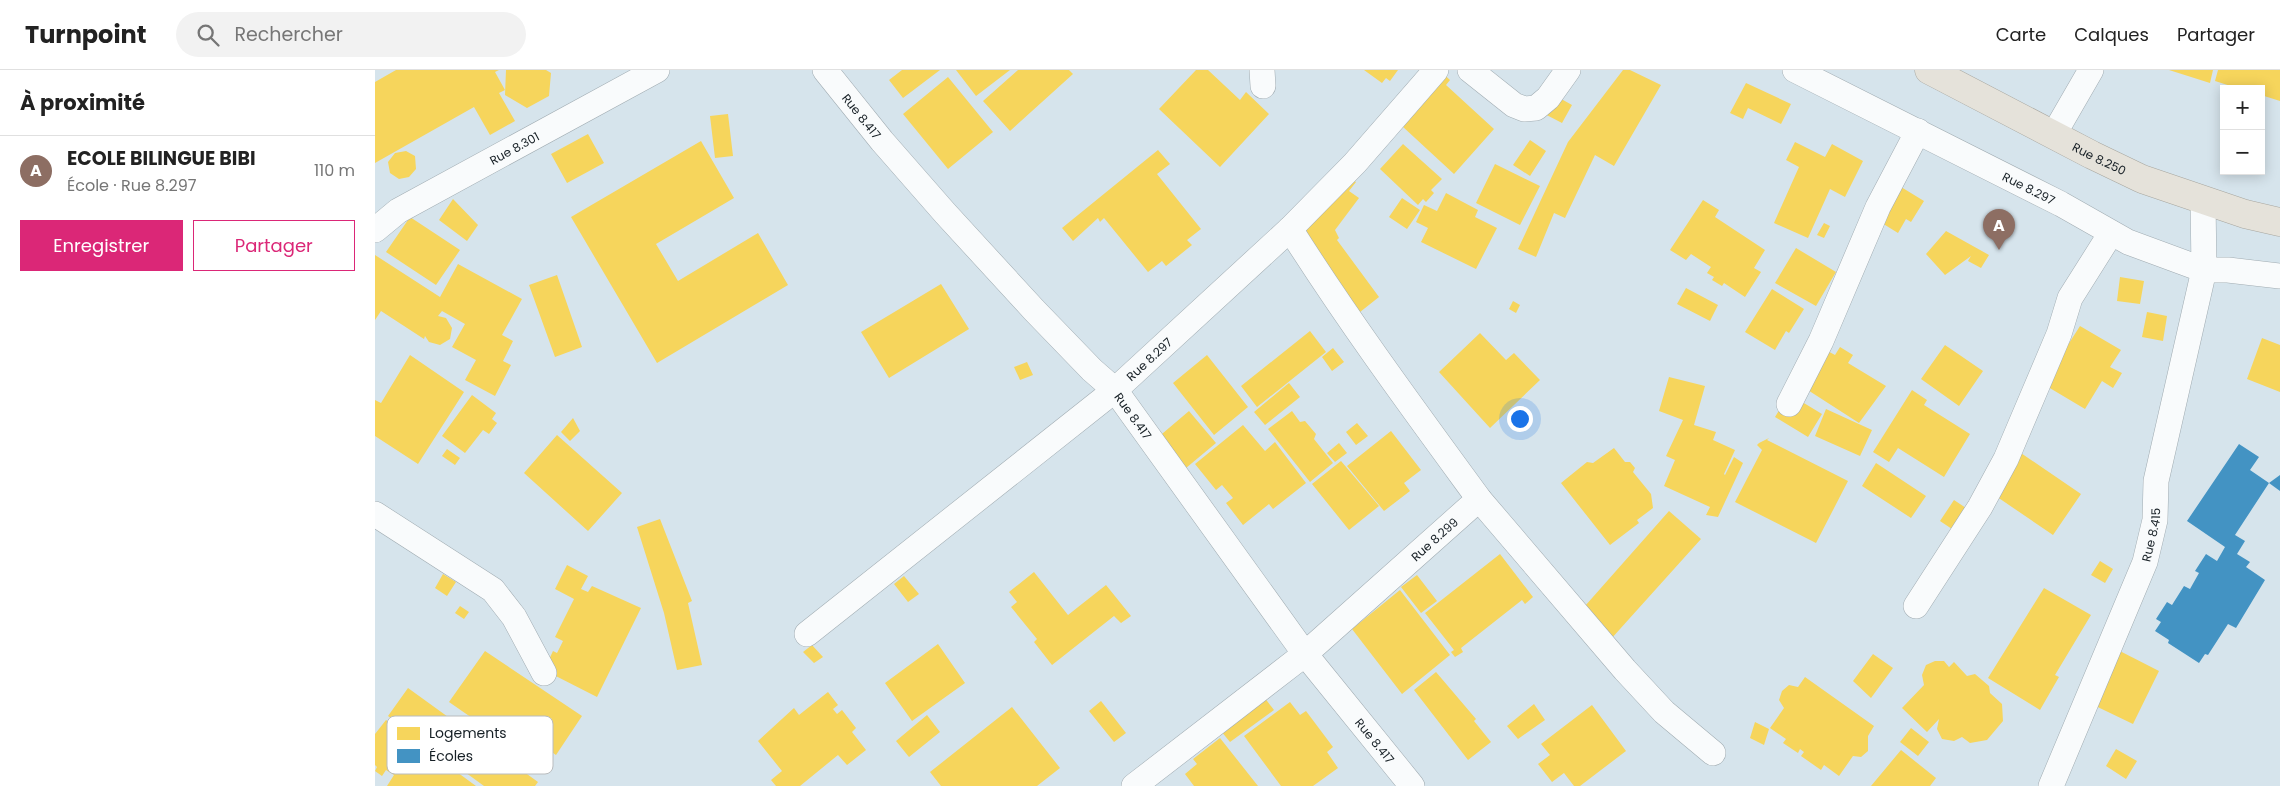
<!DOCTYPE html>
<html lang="fr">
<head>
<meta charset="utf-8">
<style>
	:root { --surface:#fff; --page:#f2f2f2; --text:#222; --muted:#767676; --line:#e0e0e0; --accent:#db2777 }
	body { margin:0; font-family:Poppins,sans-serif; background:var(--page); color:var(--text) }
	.controls { position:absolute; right:15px; top:15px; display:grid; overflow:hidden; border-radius:0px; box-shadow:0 2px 12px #0003 }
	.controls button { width:45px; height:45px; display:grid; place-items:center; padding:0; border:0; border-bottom:1px solid var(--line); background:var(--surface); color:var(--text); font:25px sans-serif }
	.you { position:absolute; left:1144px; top:348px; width:18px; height:18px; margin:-12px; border:4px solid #fff; border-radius:50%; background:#1a73e8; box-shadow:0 0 0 8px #1a73e833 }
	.badge { display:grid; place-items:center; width:32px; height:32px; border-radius:50%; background:var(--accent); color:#fff; font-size:16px; font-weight:700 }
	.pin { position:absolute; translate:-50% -41px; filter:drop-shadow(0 1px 2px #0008) }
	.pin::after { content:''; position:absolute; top:26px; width:18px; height:15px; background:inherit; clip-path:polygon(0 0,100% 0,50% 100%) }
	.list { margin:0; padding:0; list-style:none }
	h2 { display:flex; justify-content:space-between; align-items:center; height:65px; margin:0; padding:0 20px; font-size:21px }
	h2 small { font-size:16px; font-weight:400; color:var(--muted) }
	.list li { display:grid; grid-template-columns:32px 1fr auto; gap:15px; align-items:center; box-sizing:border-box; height:70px; padding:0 20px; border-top:1px solid var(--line) }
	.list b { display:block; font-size:19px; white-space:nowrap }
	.list p { margin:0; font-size:16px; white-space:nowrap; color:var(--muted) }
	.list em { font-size:16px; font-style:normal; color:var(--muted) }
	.actions { display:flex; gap:10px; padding:15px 20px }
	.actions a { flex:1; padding:11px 0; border:1px solid var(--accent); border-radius:0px; text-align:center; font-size:18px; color:var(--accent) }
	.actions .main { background:var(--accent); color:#fff }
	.icon { flex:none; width:28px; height:28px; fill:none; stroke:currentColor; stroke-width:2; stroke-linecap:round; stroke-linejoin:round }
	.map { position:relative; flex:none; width:1905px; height:716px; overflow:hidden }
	header { display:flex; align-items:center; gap:30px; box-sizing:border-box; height:70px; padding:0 25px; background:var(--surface); border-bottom:1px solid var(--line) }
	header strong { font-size:24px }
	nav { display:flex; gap:28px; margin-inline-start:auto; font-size:18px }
	.search { width:350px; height:45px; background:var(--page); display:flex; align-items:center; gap:12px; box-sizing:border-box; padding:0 18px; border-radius:28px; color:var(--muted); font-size:19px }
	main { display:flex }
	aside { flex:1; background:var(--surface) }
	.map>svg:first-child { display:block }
	.homes { fill:#f6d55c }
	.schools { fill:#4393c3 }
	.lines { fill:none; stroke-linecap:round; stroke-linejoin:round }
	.minor-casing { stroke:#a1acb2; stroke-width:26 }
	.trunk-casing { stroke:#a7a69f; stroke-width:29 }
	.minor { stroke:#f9fbfc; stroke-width:25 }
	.trunk { stroke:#e5e2da; stroke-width:28 }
	.labels { text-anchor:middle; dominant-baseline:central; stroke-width:5; stroke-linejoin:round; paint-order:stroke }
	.street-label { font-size:12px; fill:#161f25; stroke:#fff }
	.key { fill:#fff; stroke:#b9bcbe; stroke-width:1 }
	.key-label { font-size:14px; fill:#161f25 }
</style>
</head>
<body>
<header>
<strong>Turnpoint</strong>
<div class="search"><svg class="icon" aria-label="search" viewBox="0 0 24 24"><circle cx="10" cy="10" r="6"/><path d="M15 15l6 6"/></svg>Rechercher</div>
<nav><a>Carte</a><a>Calques</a><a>Partager</a></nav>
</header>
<main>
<aside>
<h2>À proximité<small></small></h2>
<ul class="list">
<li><span class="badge" style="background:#8d6e63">A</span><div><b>ECOLE BILINGUE BIBI</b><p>École · Rue 8.297</p></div><em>110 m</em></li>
</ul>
<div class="actions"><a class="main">Enregistrer</a><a>Partager</a></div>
</aside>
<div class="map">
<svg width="1905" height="716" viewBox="0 0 1905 716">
	<rect width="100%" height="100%" fill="#d6e4ec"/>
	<path class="homes" d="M21 0H124L120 2 130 20 124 23 140 51 115 65 99 37 0 93V12Z
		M131 0H171L176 3 174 26 152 38 130 25Z
		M527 0H565L528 28 514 10Z
		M581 0H635L601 26Z
		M643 0H694L698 4 635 61 608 31Z
		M821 0H833L865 30 871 22 894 44 845 97 784 39Z
		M989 0H1023L1015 11 1011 8 1007 13Z
		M1064 0 1075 10 1071 15 1119 59 1079 104 1014 44Z
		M1248 0H1255L1286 15 1239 96 1220 85 1190 148 1179 143 1161 187 1143 179 1193 72Z
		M1794 0H1838L1835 13Z
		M1843 0H1905V31L1886 25V19H1865L1840 11Z
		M573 7 618 62 573 99 528 44Z
		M1371 13 1416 34 1406 54 1373 38 1368 49 1355 43Z
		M1172 21 1197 35 1187 53 1162 40Z
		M353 44 358 86 340 88 335 46Z
		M213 64 229 93 192 113 176 84Z
		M1155 70 1171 81 1155 106 1138 95Z
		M326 71 359 128 281 174 303 211 383 163 413 215 282 293 196 147Z
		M1420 72 1450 87 1457 74 1488 91 1470 127 1455 119 1433 168 1399 153 1424 97 1411 90Z
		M1028 74 1067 109 1056 120 1059 123 1051 132 1048 129 1043 135 1005 99Z
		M783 80 795 94 782 104 826 159 812 170 817 175 791 196 787 191 773 202 729 148 725 152 723 148 698 171 687 158Z
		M31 81 40 86 41 99 34 107 24 109 15 103 13 92 20 83Z
		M1120 94 1165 116 1145 155 1101 133Z
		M971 105 981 112 974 121 984 128 960 160 964 168 962 170 1004 227 980 246 927 173V153Z
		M1513 109 1549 131 1536 152 1531 149 1523 163 1502 150Z
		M1071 123 1103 140 1100 147 1122 158 1101 199 1046 172 1053 158 1041 152 1049 135 1062 141Z
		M1027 128 1045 140 1032 159 1014 147Z
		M78 129 103 155 92 171 64 150Z
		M1328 130 1344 140 1340 147 1390 180 1379 198 1386 202 1370 227 1349 213 1347 216 1337 210 1339 207 1332 203 1336 197 1316 184 1311 190 1295 180Z
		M35 147 85 180 61 215 11 182Z
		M1449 153 1455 156 1449 168 1442 165Z
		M1571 161 1614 185 1606 198 1593 191 1596 186 1570 205 1551 184Z
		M1421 178 1461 202 1441 236 1400 213Z
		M0 185 65 227 83 194 147 229 127 265 138 271 128 291 136 295 120 326 90 310 101 290 77 277 90 254 67 241 63 246 71 248 77 258 75 269 65 275 54 272 50 266 49 269 6 241 0 250Z
		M182 205 207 277 180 287 154 215Z
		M1745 207 1769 211 1765 234 1742 231Z
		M566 214 594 259 514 308 486 262Z
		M1311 218 1343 235 1335 251 1302 234Z
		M1397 219 1429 239 1414 263 1411 261 1400 280 1370 262Z
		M1138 231 1145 235 1141 243 1134 239Z
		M1772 242 1792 246 1788 271 1767 267Z
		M1705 256 1746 280 1735 297 1747 303 1738 318 1727 311 1710 339 1668 314Z
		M935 261 951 282 882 337 866 316Z
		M1105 263 1131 290 1139 283 1165 310 1115 358 1064 302Z
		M1887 268 1905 275V322L1872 309Z
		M1570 275 1608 301 1584 336 1546 309Z
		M1465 277 1478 285 1473 293 1511 316 1484 353 1425 315 1447 278 1460 285Z
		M958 278 969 292 957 301 947 287Z
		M35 285 89 322 43 394 0 366V330L6 333Z
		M832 285 873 337 839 365 798 313Z
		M652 292 658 305 645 310 639 297Z
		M1294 307 1330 316 1319 355 1341 362 1338 370 1360 380 1349 404 1350 405 1359 387 1368 393 1343 447 1331 445 1335 437 1289 416 1300 390 1291 386 1308 350 1284 341Z
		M914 313 925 327 890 355 879 342Z
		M1537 320 1552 330 1549 335 1595 364 1569 407 1523 378 1514 392 1498 382Z
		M1414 324 1447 344 1433 367 1400 347Z
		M97 325 121 343 117 349 122 353 114 364 108 360 90 383 67 366Z
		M1451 339 1497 360 1485 386 1440 366Z
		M814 341 841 373 811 398 781 369Z
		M917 341 925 352 930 351 941 364 939 369 958 393 935 412 893 359Z
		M198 348 205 361 195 371 186 362Z
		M982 353 993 366 981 375 971 362Z
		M868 355 890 381 900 372 931 413 898 439 894 434 868 455 851 433 858 428 847 415 841 420 820 394Z
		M1016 361 1046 400 1029 413 1035 421 1009 441 972 396Z
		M182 365 247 423 213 461 149 403Z
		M1394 368 1392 370 1473 411 1441 473 1360 432 1387 380 1382 375 1384 373Z
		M964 373 972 383 960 392 952 383Z
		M1239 378 1250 392H1255L1260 398 1258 402 1276 424 1278 438 1262 450 1264 453 1235 475 1186 413 1212 392 1218 393Z
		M72 379 85 388 80 395 67 386Z
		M1640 379 1706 424 1678 465 1612 420Z
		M966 391 1004 436 974 460 937 414Z
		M1501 393 1551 426 1536 448 1487 416Z
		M1579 430 1594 440 1580 461 1565 451Z
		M1294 441 1326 469 1236 569 1210 536Z
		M285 449 317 531 313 533 327 595 302 600 289 543 262 457Z
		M1125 484 1158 527 1150 534 1147 530 1086 578 1088 582 1080 587 1076 582 1079 580 1050 543Z
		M1725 491 1738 499 1730 513 1716 505Z
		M192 495 213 506 206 519 213 522 217 516 266 538 222 627 169 600 178 581 182 583 188 571 180 567 199 529 180 519Z
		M659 502 693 545 731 515 756 546 746 553 739 546 677 595 659 572 662 569 636 537 642 532 634 522Z
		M68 504 81 512 72 526 60 518Z
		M1042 505 1062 531 1046 543 1026 517Z
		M529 506 544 524 533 532 519 514Z
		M1669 518 1716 545 1680 605 1684 607 1665 640 1613 608Z
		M1025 520 1075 585 1027 624 977 559Z
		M85 536 94 542 89 549 80 543Z
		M563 574 590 613 537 651 510 613Z
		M437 575 448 587 439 593 428 582Z
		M1737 577 1784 601 1758 654 1706 629Z
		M110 581 207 646 181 685 136 654 126 668 74 632Z
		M1498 584 1518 598 1496 628 1478 611Z
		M1560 591H1569L1574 597 1579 592 1592 606 1600 604 1614 616 1615 623 1627 634 1628 651 1612 670 1595 673 1587 667 1579 671 1567 669 1562 659 1564 649 1552 662 1527 638 1549 615 1547 605 1551 595Z
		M1061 602 1101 649 1099 651 1116 672 1093 690 1039 620Z
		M1430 607 1499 656 1493 666V681L1486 687 1478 686 1464 706 1449 695 1446 700 1426 686 1429 682 1425 679 1423 683 1408 673 1411 669 1395 658 1409 638 1404 630 1407 621 1414 615 1423 617Z
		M33 618 163 712 160 716H109L13 646Z
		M453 622 463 635 458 639 462 644 467 640 481 658 477 662 491 680 472 695 463 685 425 716H401L396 710 407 701 383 671 419 638 424 645Z
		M886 623 899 640 855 672 841 655Z
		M726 631 751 663 739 672 714 641Z
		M915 632 925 645 931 641 958 677 952 682 963 698 938 716H906L869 666Z
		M1159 634 1170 650 1143 669 1132 656Z
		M1217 635 1251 681 1205 716H1199L1189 703 1177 712 1163 694 1175 685 1166 674Z
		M637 637 685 698 662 716H566L555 702Z
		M552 645 565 662 534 687 521 671Z
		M11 650 101 716H12L19 705 11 700 7 706 0 701 2 697 0 695V664Z
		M1380 652 1394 659 1389 675 1375 668Z
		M1536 658 1554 672 1543 686 1525 672Z
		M845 668 883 716H819L810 704 822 694 818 689Z
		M1741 679 1762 691 1751 709 1731 696Z
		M1526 680 1561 708 1555 716H1496Z"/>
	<path class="schools" d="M1864 374 1884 387 1875 400 1894 413 1860 465 1870 471 1862 484 1875 492 1871 497 1890 510 1861 558 1853 554 1833 585 1830 584 1824 593 1793 573 1794 570 1780 561 1786 552 1781 549 1792 532 1797 535 1809 516 1815 519 1824 503 1820 501 1831 484 1842 491 1850 477 1812 451Z
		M1905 405V421L1894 413Z"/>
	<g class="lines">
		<g class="minor-casing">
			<g id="minor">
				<path id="s1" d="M450 0 507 71 570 143 659 240 717 300 740 320 930 584 1037 716"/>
				<path d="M887 0 888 16"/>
				<path d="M1095 0 1139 35 1149 39 1161 38 1173 28 1193 0"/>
				<path id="s2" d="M1420 0 1686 134 1753 172 1829 200 1828 130"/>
				<path d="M1679 64 1716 0"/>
				<path id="s3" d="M0 160 23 141 282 0"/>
				<path d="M1414 334 1446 271 1503 137 1543 61"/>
				<path d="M1104 429 1250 600 1289 642 1338 683"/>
				<path d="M0 444 118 520 139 547 169 603"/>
				<path d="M1541 536 1605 437 1631 389 1684 264 1695 228 1736 163"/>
				<path id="s4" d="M432 564 740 320 915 159 980 93 1061 0"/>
				<path id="s5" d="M759 716 930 584 1104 429C1039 340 974 252 915 159"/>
				<path id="s6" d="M1676 716 1770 492 1780 450 1781 411 1829 200H1853L1905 206"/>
			</g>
		</g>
		<g class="trunk-casing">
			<g id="trunk">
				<path id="s7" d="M1554 0 1717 85 1767 109 1870 144 1905 152"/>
			</g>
		</g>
		<use href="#minor" class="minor"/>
		<use href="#trunk" class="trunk"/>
	</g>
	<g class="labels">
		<g class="street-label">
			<text stroke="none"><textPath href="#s1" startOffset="59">Rue 8.417</textPath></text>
			<text stroke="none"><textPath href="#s3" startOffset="162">Rue 8.301</textPath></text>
			<text stroke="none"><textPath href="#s7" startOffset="192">Rue 8.250</textPath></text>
			<text stroke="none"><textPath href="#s2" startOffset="262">Rue 8.297</textPath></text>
			<text stroke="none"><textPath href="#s4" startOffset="439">Rue 8.297</textPath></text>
			<text stroke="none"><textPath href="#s1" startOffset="464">Rue 8.417</textPath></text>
			<text stroke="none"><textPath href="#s6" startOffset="271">Rue 8.415</textPath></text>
			<text stroke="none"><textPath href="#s5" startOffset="389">Rue 8.299</textPath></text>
			<text stroke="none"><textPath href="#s1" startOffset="869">Rue 8.417</textPath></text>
		</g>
	</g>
	<rect x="12" y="646" width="166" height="58" rx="8" class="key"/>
	<rect x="22" y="657" width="23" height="13" fill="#f6d55c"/>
	<rect x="22" y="679" width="23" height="14" fill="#4393c3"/>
	<g class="key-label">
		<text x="54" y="668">Logements</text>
		<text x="54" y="691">Écoles</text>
	</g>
</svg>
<div class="controls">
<button>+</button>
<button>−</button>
</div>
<div class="you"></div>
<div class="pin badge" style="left:1624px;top:180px;background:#8d6e63">A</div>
</div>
</main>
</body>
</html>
